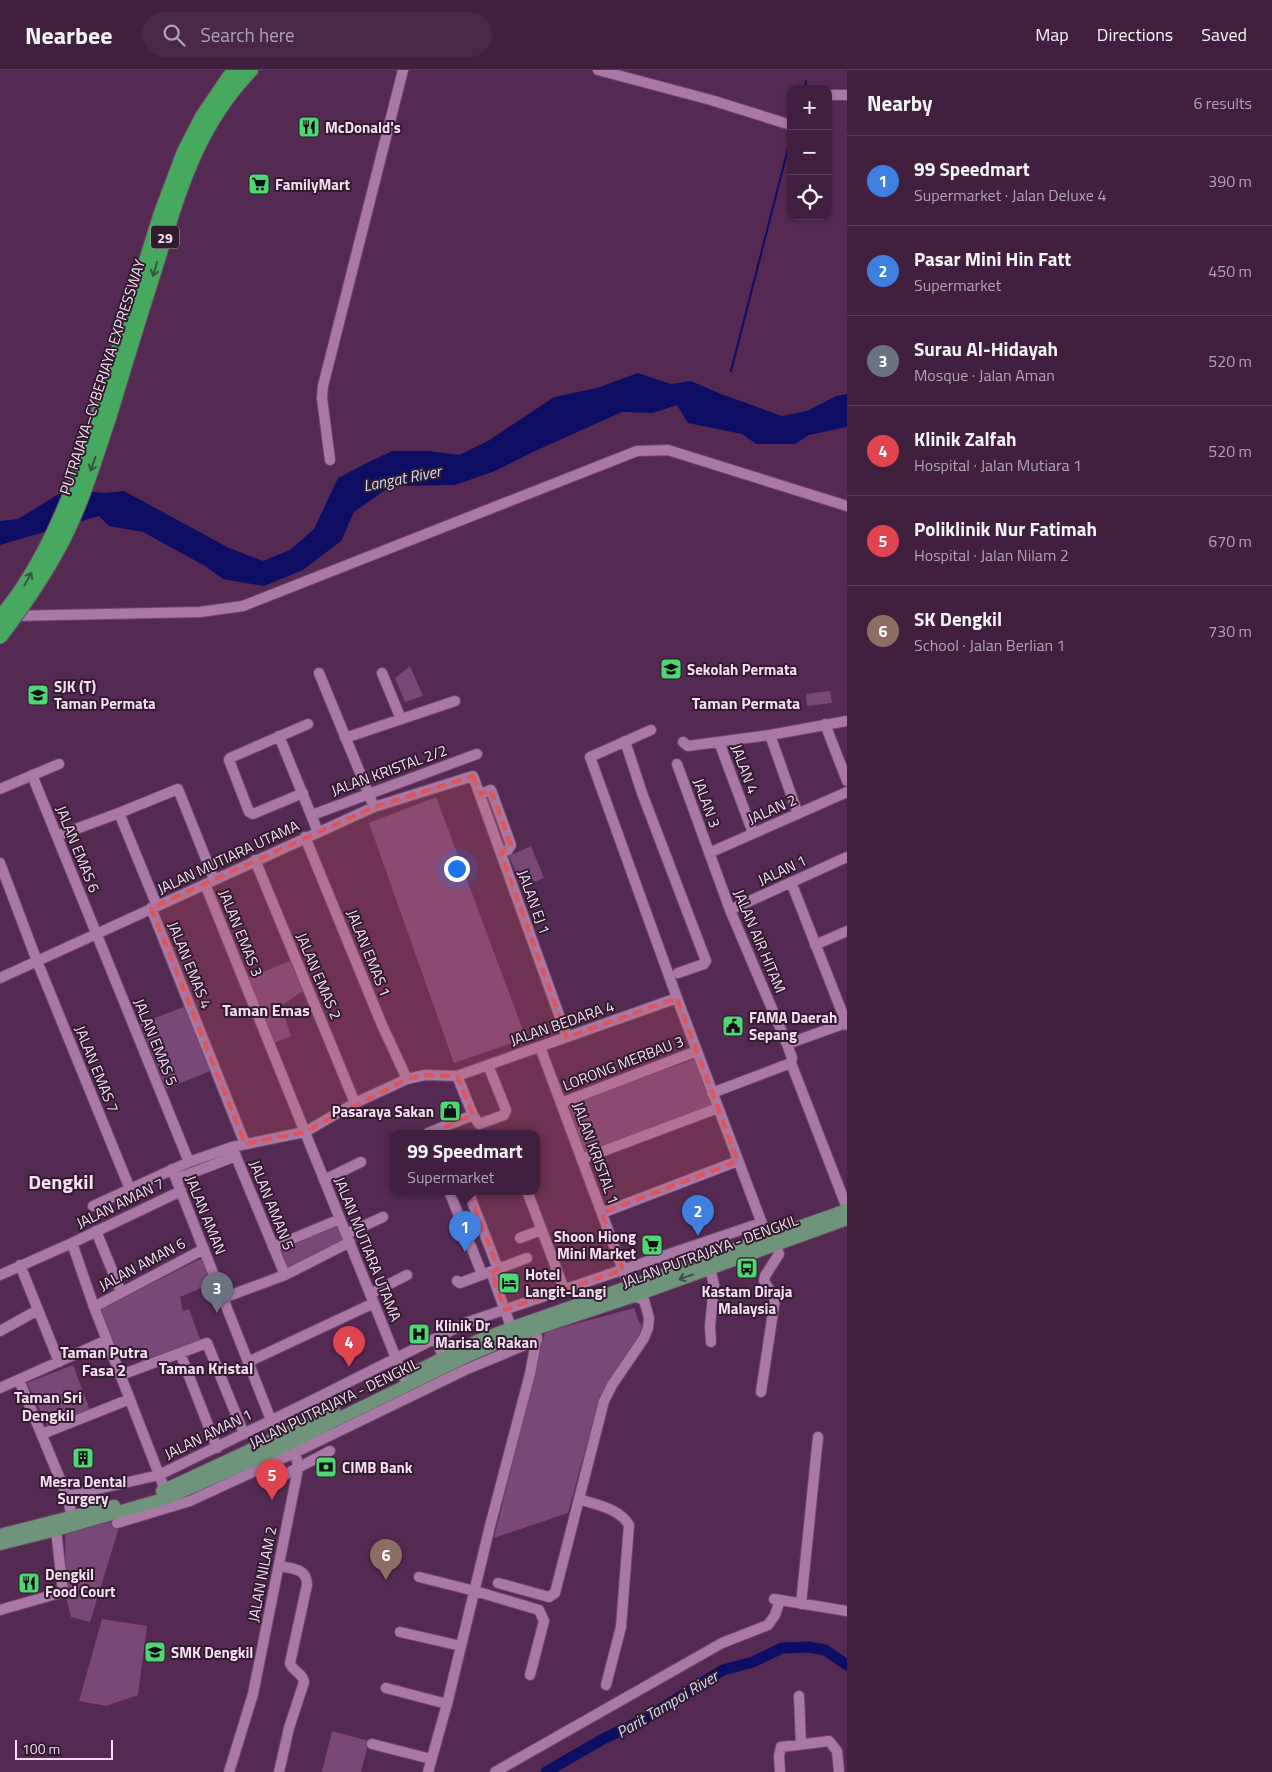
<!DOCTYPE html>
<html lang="en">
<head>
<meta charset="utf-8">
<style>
	:root { --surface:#40203e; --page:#472845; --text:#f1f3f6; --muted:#aea3b0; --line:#593e58; --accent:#4fd675 }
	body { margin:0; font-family:"Titillium Web",sans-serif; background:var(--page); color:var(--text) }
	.controls { position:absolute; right:15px; top:15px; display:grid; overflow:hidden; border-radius:10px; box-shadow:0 1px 4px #0004 }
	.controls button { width:45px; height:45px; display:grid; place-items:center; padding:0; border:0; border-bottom:1px solid var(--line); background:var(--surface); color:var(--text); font:25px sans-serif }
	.scale { position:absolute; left:15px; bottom:12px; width:98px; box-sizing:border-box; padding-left:5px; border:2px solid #f7dcf4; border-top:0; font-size:14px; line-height:18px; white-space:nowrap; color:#f7dcf4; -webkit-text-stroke:4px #2f1c2d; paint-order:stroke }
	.you { position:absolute; left:456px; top:798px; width:18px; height:18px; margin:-12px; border:4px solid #fff; border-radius:50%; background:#1a73e8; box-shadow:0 0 0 8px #1a73e833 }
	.badge { display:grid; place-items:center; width:32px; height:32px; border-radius:50%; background:var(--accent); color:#fff; font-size:16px; font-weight:700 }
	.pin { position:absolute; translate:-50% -41px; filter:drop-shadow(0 1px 2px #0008) }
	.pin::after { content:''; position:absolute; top:26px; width:18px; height:15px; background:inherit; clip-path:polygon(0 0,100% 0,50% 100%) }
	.popup { position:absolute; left:390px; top:1060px; width:150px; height:65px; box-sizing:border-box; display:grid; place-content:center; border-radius:10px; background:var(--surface); filter:drop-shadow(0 1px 4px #0005); font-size:16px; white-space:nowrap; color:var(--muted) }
	.popup b { font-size:19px; color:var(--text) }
	.popup::after { content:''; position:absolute; left:50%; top:100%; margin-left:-10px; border:10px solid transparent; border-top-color:var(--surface) }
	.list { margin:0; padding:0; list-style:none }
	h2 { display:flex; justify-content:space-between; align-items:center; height:65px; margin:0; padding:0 20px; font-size:21px }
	h2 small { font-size:16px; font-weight:400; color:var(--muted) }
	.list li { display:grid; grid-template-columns:32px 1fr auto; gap:15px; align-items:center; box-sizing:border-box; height:90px; padding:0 20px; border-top:1px solid var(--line) }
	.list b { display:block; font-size:19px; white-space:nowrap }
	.list p { margin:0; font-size:16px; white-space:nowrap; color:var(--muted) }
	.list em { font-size:16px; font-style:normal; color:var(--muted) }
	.icon { flex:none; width:28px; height:28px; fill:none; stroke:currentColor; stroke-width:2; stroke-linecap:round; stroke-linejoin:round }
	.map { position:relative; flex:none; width:847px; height:1702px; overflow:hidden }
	header { display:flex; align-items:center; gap:30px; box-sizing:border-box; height:70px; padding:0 25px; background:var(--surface); border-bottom:1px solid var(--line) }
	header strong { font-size:24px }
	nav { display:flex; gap:28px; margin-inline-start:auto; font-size:18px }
	.search { width:350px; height:45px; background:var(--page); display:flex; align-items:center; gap:12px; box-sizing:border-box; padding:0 18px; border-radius:28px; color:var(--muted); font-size:19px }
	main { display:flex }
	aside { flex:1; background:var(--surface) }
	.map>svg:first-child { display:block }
	.green { fill:#794876 }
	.water { fill:#0d0e63 }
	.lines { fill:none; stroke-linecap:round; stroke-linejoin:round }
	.stream { stroke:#0d0e63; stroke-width:2 }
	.river { stroke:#0d0e63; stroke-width:11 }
	.minor-casing { stroke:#6e496c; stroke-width:12 }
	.major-casing { stroke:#6e496c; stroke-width:14 }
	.highway-casing { stroke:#6e496c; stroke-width:16 }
	.minor { stroke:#a978a5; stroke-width:10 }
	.major { stroke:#6e957c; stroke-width:12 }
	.highway { stroke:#47a960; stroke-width:14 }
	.highway-bridge-casing { stroke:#6e496c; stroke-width:16; stroke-linecap:butt }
	.highway-bridge { stroke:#47a960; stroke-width:14 }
	.oneway { stroke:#395441 }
	.oneway2 { stroke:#454649 }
	.marked { fill:#de555b; fill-opacity:0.2; stroke:#de555b; stroke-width:4; stroke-dasharray:10 6; stroke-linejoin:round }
	.labels { text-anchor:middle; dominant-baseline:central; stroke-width:4; stroke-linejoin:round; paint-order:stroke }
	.shield { fill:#2f1c2d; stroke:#bba2b8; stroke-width:1 }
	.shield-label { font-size:14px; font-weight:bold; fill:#f7dcf4 }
	.poi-label { font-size:15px; font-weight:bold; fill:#f7dcf4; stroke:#2f1c2d; text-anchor:start }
	.street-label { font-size:15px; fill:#f7dcf4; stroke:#2f1c2d }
	.water-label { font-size:16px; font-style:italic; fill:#d1daf2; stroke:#2f1c2d }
	.neighbourhood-label { font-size:16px; font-weight:bold; fill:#f7dcf4; stroke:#2f1c2d }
	.district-label { font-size:20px; font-weight:bold; fill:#f7dcf4; stroke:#2f1c2d }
</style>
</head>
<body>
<header>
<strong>Nearbee</strong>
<div class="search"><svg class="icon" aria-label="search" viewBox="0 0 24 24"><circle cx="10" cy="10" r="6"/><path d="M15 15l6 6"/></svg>Search here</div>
<nav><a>Map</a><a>Directions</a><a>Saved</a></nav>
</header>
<main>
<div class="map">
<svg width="847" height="1702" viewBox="0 0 847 1702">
	<rect width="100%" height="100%" fill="#552a52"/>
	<path class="green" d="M410 596 423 626 405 632 395 608Z
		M830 621 832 633 807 636 806 624Z
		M436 727 526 968 454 993 369 753Z
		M531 776 544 808 522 817 509 786Z
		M290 891 303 921 281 936 291 966 274 973 247 908Z
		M186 936 210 1001 166 1019 140 954Z
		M695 989 712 1037 584 1083 568 1034Z
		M338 1156 345 1172 286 1201 278 1180Z
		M202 1188 211 1214 180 1227 183 1241 189 1239 201 1272 143 1295 138 1282 121 1290 101 1239Z
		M634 1238 639 1252 642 1256 636 1273 600 1325 568 1443 494 1468 545 1262Z
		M73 1295 90 1340 47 1355 27 1313Z
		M117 1450 118 1461 90 1552 71 1547 66 1527 65 1464Z
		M102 1549 147 1556 138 1625 106 1636 79 1631Z
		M332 1661 369 1671 361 1702H322Z"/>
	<path class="water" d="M638 303 671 314 691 311 721 324 782 346 807 341 836 326 847 324V357L809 365 795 374H756L742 364 688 353 677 335 653 343 622 342 535 381 495 401 455 415 391 416 354 442 341 471 303 500 264 516 223 509 205 496 143 462 109 456 99 446 0 475V451L18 449 67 419 105 423 124 421 229 478 263 491 290 480 314 459 338 408 369 392 392 381H429L459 385 488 371 554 327 597 318Z"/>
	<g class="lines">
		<path class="stream" d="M805 19 806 11
			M731 301 791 67"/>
		<path class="river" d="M546 1702 603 1669 643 1650 723 1600 753 1592 782 1578 809 1577 825 1580 847 1595"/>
		<g class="minor-casing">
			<path id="minor" d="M598 0 711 30 791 55
				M828 25H847
				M330 390 322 328 323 316 403 0
				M11 546 200 542 243 536 637 381 668 380 847 436
				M319 603 374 737
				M382 603 401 649
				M825 654 847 711
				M651 660 590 687 677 928 767 1167
				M770 665 798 744
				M279 666 318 762
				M345 668 455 631
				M625 671 642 723 706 891 704 894 678 903
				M683 672 688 676 770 665 847 651
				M719 672 753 763
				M677 694 730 840 787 974 792 988 791 993 847 1138
				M32 705 189 1092
				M0 719 59 694
				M303 723 253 744 249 742 229 690 230 688 308 654
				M480 724 491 720 511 775 508 780 501 783
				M119 743 157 836
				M312 745 477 684
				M57 766 119 743 178 719 214 809
				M305 767 382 955 407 1009
				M709 783 847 722
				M255 790 355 1033
				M0 793 37 891 130 1119
				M791 812 847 955
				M205 814 404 1308
				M151 838 245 1074
				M730 840 847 787
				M815 875 847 861
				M0 908 374 737 473 706 567 967
				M787 974 846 953
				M457 1006 473 1045 479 1054 504 1045 506 1040 488 995
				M712 1023 791 993
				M561 1033 697 981
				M428 1063 473 1045
				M232 1077 285 1205
				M582 1089 718 1038
				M172 1099 271 1350C283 1365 298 1379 298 1399L253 1624 229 1702
				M176 1109 236 1086
				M324 1110 361 1092
				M449 1121 482 1204
				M468 1121 498 1199
				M527 1121 564 1219
				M93 1136 189 1092 232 1077 305 1062 355 1033 407 1009 425 1005 457 1006 677 928
				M602 1143 738 1091
				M96 1161 121 1222
				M346 1164 383 1147
				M520 1168 541 1160
				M72 1173 94 1237 165 1420
				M273 1177 340 1149
				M20 1195 59 1292
				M710 1198 714 1215 710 1256 711 1272
				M491 1202 514 1265
				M0 1205 72 1173 181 1121
				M457 1211 460 1213 527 1188
				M370 1224 407 1205
				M223 1228 285 1205 350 1172
				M94 1237 204 1179
				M0 1261 38 1240
				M436 1269 443 1287
				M180 1283 217 1378
				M248 1292 374 1233
				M121 1305 207 1273 244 1364
				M19 1310 67 1426 72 1446
				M0 1318 107 1270
				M761 1322 775 1229 764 1211 765 1206 779 1184 776 1175
				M42 1364 130 1329
				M271 1412 330 1381
				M67 1426 159 1405 319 1327 468 1252 761 1153
				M579 1429C596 1435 619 1438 629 1455L621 1557 606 1615
				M117 1453 190 1431 296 1382 465 1300 537 1270
				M279 1496C293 1499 307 1498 307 1515L290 1593C293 1602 303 1603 304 1612L289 1658 279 1702
				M419 1507 475 1521 539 1540 544 1551 530 1605
				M498 1513 549 1527 555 1523 604 1331 612 1315 644 1268 648 1258 649 1248 644 1230 634 1226 623 1200 540 977
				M774 1529 847 1541
				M801 1534 818 1367
				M0 1540 63 1522 56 1460
				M400 1562 461 1576
				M386 1618 447 1634
				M799 1626 801 1674
				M372 1674 431 1689
				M428 1702 447 1634 490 1456 530 1304 537 1267
				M495 1702 722 1573 768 1555 775 1545 780 1530
				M780 1702 779 1686 781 1677 829 1671 837 1681 839 1702"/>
		</g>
		<g class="major-casing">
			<path id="major" d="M411 1304 477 1271 511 1258 847 1140
				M162 1421 334 1341
				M0 1465 114 1436
				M0 1474 56 1460 167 1428 290 1374 334 1351 463 1288 514 1266 634 1226 847 1149"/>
		</g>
		<g class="highway-casing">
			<path id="highway" d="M98 344 161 143 184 82 202 47 229 7 236 0
				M109 348C124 298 139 249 155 199 178 125 195 58 251 0"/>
		</g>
		<use href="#minor" class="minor"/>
		<use href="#major" class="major"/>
		<use href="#highway" class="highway"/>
		<g class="highway-bridge-casing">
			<path id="highway-bridge" d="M0 548C8 538 16 528 23 517 58 464 79 404 98 344
				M0 567C25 534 48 501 66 464 84 427 96 386 109 348"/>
		</g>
		<use href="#highway-bridge" class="highway-bridge"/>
	</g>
	<defs><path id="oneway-shaft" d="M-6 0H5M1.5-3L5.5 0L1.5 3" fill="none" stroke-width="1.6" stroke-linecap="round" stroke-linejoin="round" transform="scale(1.25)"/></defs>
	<g class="oneway">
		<use href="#oneway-shaft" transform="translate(155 199) rotate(107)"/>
		<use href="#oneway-shaft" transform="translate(93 394) rotate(109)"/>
		<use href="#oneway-shaft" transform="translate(28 509) rotate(-61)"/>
	</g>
	<use class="oneway2" href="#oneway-shaft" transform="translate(686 1207) rotate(160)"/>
	<path class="marked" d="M473 706 480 724 491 720 511 775 501 783 567 967 677 928 738 1091 602 1143 623 1200 505 1240 491 1202 498 1199 444 1057 473 1045 457 1006 425 1005 407 1009 305 1062 245 1074 151 838 374 737Z"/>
	<defs>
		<g id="restaurant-square" transform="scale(1.125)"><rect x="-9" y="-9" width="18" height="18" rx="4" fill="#4fd675" stroke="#2f1c2d"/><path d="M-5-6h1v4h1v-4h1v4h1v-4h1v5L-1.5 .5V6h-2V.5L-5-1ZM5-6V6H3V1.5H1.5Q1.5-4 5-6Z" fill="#111"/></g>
		<g id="supermarket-square" transform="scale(1.125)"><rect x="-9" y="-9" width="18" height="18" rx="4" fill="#4fd675" stroke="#2f1c2d"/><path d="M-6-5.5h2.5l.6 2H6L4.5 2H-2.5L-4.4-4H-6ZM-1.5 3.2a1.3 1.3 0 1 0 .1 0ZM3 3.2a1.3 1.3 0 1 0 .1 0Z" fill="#111"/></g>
		<g id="school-square" transform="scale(1.125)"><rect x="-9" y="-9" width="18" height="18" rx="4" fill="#4fd675" stroke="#2f1c2d"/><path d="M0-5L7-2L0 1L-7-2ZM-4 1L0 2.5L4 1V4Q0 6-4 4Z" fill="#111"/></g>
		<g id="civic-square" transform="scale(1.125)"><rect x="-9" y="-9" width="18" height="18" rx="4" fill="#4fd675" stroke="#2f1c2d"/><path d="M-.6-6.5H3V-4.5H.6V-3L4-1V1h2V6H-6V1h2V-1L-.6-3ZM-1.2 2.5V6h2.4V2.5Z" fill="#111"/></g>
		<g id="shop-square" transform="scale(1.125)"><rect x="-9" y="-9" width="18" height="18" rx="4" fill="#4fd675" stroke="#2f1c2d"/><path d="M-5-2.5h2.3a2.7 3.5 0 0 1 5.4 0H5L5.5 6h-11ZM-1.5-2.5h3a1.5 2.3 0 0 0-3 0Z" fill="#111"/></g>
		<g id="bus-square" transform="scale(1.125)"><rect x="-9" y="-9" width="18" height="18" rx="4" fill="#4fd675" stroke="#2f1c2d"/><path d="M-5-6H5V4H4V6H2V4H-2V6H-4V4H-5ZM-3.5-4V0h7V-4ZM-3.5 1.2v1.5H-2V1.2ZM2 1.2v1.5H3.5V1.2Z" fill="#111"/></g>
		<g id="hotel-square" transform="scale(1.125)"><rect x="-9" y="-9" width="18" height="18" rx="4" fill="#4fd675" stroke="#2f1c2d"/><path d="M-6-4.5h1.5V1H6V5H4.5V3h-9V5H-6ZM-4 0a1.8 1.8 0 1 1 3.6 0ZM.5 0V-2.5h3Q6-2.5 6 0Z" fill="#111"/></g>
		<g id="hospital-square" transform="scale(1.125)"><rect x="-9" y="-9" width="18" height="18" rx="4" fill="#4fd675" stroke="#2f1c2d"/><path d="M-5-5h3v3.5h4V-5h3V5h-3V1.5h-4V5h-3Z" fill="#111"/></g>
		<g id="building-square" transform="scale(1.125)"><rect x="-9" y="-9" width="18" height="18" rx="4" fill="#4fd675" stroke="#2f1c2d"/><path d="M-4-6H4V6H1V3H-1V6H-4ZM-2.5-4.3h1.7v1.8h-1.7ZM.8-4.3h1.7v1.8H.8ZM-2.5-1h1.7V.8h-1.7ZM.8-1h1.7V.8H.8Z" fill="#111"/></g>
		<g id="bank-square" transform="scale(1.125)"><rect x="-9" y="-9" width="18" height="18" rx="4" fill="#4fd675" stroke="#2f1c2d"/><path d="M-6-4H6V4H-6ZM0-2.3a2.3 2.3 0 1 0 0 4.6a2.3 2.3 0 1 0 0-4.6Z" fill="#111"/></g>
	</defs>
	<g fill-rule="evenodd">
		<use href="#restaurant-square" x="309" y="57"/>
		<use href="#supermarket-square" x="259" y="114"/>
		<use href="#school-square" x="671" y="599"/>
		<use href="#school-square" x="38" y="625"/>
		<use href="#civic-square" x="733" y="956"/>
		<use href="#shop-square" x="450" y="1041"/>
		<use href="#supermarket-square" x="652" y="1175"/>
		<use href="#bus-square" x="747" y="1198"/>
		<use href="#hotel-square" x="509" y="1213"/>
		<use href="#hospital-square" x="419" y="1264"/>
		<use href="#building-square" x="83" y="1388"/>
		<use href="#bank-square" x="326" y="1397"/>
		<use href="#restaurant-square" x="29" y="1513"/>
		<use href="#school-square" x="155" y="1582"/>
	</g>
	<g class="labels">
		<rect class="shield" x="151" y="155.5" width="28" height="23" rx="4"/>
		<g class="shield-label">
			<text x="165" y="167">29</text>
		</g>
		<g class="poi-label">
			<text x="325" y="57">McDonald's</text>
			<text x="275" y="114">FamilyMart</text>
			<text x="687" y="599">Sekolah Permata</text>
			<text x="54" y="616">SJK (T)<tspan x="54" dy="17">Taman Permata</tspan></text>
			<text x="749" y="947">FAMA Daerah<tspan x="749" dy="17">Sepang</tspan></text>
			<text x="434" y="1041" text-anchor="end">Pasaraya Sakan</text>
			<text x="636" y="1166" text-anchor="end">Shoon Hiong<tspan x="636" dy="17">Mini Market</tspan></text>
			<text x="525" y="1204">Hotel<tspan x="525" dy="17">Langit-Langi</tspan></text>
			<text x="747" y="1221" text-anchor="middle">Kastam Diraja<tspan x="747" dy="17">Malaysia</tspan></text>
			<text x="435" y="1255">Klinik Dr<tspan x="435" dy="17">Marisa &amp; Rakan</tspan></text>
			<text x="342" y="1397">CIMB Bank</text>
			<text x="83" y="1411" text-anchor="middle">Mesra Dental<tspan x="83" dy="17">Surgery</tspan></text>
			<text x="45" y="1504">Dengkil<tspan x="45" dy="17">Food Court</tspan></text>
			<text x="171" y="1582">SMK Dengkil</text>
		</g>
		<g class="street-label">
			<text transform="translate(102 307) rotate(-72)">PUTRAJAYA–CYBERJAYA EXPRESSWAY</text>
			<text transform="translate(745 699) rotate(70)">JALAN 4</text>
			<text transform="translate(389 700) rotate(-20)">JALAN KRISTAL 2/2</text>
			<text transform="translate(707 733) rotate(70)">JALAN 3</text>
			<text transform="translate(772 739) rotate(-24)">JALAN 2</text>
			<text transform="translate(78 779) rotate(68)">JALAN EMAS 6</text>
			<text transform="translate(228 787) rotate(-25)">JALAN MUTIARA UTAMA</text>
			<text transform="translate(782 800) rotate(-25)">JALAN 1</text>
			<text transform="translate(534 832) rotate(70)">JALAN EJ 1</text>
			<text transform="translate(241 863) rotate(68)">JALAN EMAS 3</text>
			<text transform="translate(760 871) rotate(67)">JALAN AIR HITAM</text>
			<text transform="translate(369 883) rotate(68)">JALAN EMAS 1</text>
			<text transform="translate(190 895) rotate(68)">JALAN EMAS 4</text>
			<text transform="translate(319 906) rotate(67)">JALAN EMAS 2</text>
			<text transform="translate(562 953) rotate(-19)">JALAN BEDARA 4</text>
			<text transform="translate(156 972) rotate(68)">JALAN EMAS 5</text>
			<text transform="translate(623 993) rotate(-21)">LORONG MERBAU 3</text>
			<text transform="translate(97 999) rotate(68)">JALAN EMAS 7</text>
			<text transform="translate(596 1083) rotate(70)">JALAN KRISTAL 1</text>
			<text transform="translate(120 1133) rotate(-26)">JALAN AMAN 7</text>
			<text transform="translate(272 1135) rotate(68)">JALAN AMAN 5</text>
			<text transform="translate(206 1145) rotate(68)">JALAN AMAN</text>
			<text transform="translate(368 1179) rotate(68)">JALAN MUTIARA UTAMA</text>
			<text transform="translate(710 1181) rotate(-20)">JALAN PUTRAJAYA - DENGKIL</text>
			<text transform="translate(142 1194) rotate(-28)">JALAN AMAN 6</text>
			<text transform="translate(334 1333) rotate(-26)">JALAN PUTRAJAYA - DENGKIL</text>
			<text transform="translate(208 1364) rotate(-26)">JALAN AMAN 1</text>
			<text transform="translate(262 1504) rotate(-79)">JALAN NILAM 2</text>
		</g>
		<g class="water-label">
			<text transform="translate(402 408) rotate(-11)">Langat River</text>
			<text transform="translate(667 1634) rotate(-31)">Parit Tampoi River</text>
		</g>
		<g class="neighbourhood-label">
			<text x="746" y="633">Taman Permata</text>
			<text x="266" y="940">Taman Emas</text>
			<text x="104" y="1282">Taman Putra<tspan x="104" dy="18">Fasa 2</tspan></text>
			<text x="206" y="1298">Taman Kristal</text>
			<text x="48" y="1327">Taman Sri<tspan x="48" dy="18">Dengkil</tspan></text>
		</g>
		<g class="district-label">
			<text x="61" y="1111">Dengkil</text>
		</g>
	</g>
</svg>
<div class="controls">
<button>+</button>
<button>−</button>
<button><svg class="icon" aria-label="locate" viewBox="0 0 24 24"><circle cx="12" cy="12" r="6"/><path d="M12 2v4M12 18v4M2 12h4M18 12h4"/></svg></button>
</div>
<div class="scale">100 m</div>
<div class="you"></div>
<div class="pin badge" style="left:465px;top:1182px;background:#3f7fe0">1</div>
<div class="popup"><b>99 Speedmart</b>Supermarket</div>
<div class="pin badge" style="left:698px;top:1166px;background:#3f7fe0">2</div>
<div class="pin badge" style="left:217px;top:1243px;background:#6b7280">3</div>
<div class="pin badge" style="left:349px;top:1297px;background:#e0444e">4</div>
<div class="pin badge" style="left:272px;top:1430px;background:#e0444e">5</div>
<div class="pin badge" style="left:386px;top:1510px;background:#8d6e63">6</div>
</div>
<aside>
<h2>Nearby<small>6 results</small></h2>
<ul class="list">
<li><span class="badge" style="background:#3f7fe0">1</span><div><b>99 Speedmart</b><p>Supermarket · Jalan Deluxe 4</p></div><em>390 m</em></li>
<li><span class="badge" style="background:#3f7fe0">2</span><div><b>Pasar Mini Hin Fatt</b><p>Supermarket</p></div><em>450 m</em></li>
<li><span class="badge" style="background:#6b7280">3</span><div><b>Surau Al-Hidayah</b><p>Mosque · Jalan Aman</p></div><em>520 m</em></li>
<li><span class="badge" style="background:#e0444e">4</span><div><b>Klinik Zalfah</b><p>Hospital · Jalan Mutiara 1</p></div><em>520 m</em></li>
<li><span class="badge" style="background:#e0444e">5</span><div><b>Poliklinik Nur Fatimah</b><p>Hospital · Jalan Nilam 2</p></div><em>670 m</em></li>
<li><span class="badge" style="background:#8d6e63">6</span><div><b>SK Dengkil</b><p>School · Jalan Berlian 1</p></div><em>730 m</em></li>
</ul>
</aside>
</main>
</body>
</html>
